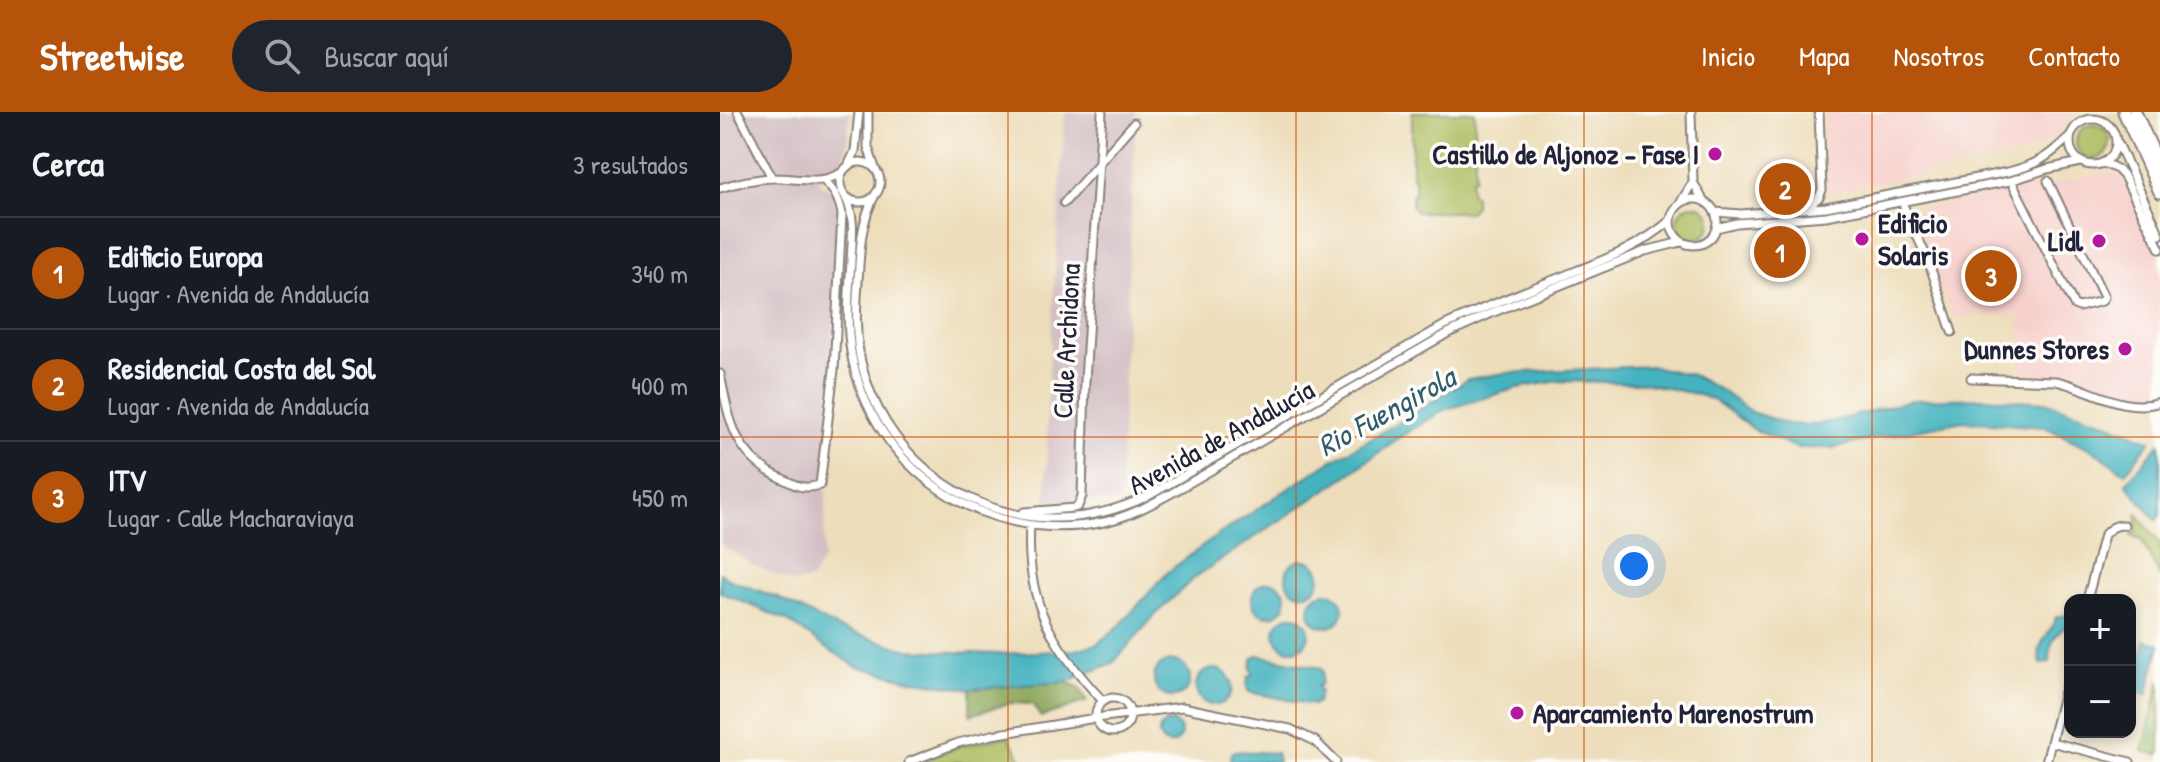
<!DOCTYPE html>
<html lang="es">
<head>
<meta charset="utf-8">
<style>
	:root { --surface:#171b24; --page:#20242c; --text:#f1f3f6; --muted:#9ea1a6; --line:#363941; --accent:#b45309 }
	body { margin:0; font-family:"Patrick Hand",sans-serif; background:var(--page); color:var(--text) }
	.controls { position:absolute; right:24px; bottom:24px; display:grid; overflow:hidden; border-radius:16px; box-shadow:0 4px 12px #0003 }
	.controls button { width:72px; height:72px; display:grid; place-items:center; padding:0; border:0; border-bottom:2px solid var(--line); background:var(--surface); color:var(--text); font:40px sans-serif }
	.you { position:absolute; left:914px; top:454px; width:28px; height:28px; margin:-20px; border:6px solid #fff; border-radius:50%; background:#1a73e8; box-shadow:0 0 0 12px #1a73e833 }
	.badge { display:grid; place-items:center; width:52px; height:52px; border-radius:50%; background:var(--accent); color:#fff; font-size:26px; font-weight:700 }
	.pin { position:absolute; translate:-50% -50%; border:4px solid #fff; box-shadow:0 2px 8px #0006 }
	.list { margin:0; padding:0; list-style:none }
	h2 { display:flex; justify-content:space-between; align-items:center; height:104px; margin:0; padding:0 32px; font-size:34px }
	h2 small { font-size:26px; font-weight:400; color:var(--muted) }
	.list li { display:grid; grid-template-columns:52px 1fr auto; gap:24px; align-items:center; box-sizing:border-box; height:112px; padding:0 32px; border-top:2px solid var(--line) }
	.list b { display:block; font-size:30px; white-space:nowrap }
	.list p { margin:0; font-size:26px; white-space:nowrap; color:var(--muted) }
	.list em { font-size:26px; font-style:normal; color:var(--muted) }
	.icon { flex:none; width:44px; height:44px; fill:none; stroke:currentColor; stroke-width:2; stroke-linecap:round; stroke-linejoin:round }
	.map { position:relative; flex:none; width:1440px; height:650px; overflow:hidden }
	header { display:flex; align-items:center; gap:48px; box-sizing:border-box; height:112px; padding:0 40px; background:var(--accent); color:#fff }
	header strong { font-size:38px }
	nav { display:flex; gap:44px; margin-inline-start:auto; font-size:28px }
	.search { width:560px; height:72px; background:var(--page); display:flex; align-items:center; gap:20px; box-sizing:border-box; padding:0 28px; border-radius:44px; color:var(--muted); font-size:30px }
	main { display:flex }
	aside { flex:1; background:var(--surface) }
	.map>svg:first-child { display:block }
	.built { fill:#f7d0cc }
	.industrial { fill:#d2bec3 }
	.green { fill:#acbd60; stroke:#67704e; stroke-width:2 }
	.forest { fill:#89a456; stroke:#566348; stroke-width:2 }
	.water { fill:#44b3bf; stroke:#336a7d; stroke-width:2 }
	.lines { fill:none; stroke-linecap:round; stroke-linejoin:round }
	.stream { stroke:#44b3bf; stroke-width:2 }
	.minor-casing { stroke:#88807a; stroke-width:11 }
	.highway-casing { stroke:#88807a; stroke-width:15 }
	.minor { stroke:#fff; stroke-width:7 }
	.highway { stroke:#fff; stroke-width:11 }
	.grid { fill:none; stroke:#d45411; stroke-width:2; stroke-opacity:0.55 }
	.poi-dot { fill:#b5179e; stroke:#fdfcf7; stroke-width:3 }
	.labels { text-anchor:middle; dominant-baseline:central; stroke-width:7; stroke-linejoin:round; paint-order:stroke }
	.poi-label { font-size:28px; font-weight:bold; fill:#22223b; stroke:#fdfcf7; text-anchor:end }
	.street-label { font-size:28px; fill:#22223b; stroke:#fdfcf7 }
	.water-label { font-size:30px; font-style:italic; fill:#305c70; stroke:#fdfcf7 }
</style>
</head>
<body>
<header>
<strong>Streetwise</strong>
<div class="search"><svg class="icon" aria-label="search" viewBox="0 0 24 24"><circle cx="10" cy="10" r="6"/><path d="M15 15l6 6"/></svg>Buscar aquí</div>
<nav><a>Inicio</a><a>Mapa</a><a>Nosotros</a><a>Contacto</a></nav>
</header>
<main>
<aside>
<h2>Cerca<small>3 resultados</small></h2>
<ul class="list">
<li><span class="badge">1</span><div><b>Edificio Europa</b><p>Lugar · Avenida de Andalucía</p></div><em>340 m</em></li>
<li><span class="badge">2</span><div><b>Residencial Costa del Sol</b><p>Lugar · Avenida de Andalucía</p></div><em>400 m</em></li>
<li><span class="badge">3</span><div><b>ITV</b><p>Lugar · Calle Macharaviaya</p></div><em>450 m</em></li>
</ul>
</aside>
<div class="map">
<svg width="1440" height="650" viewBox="0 0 1440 650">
	<rect width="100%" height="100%" fill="#fdfcf7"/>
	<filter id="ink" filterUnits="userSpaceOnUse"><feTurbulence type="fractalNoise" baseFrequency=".0125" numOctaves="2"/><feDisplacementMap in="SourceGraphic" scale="16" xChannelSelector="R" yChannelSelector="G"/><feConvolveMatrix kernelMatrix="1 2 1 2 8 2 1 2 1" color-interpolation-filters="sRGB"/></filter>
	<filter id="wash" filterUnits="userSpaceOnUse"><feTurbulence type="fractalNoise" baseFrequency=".006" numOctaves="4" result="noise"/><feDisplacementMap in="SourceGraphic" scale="32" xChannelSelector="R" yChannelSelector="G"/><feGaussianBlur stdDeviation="1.8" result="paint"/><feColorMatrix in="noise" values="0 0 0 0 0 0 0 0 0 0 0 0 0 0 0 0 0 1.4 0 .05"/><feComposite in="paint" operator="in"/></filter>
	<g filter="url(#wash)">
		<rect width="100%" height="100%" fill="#edddba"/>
		<path class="built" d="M1103 0H1355L1343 16 1328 29 1307 41 1113 80 1105 73Z
			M1389 61 1401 65 1440 143V284L1428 287H1415L1397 284 1343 265 1304 262 1301 248 1299 201 1289 203 1254 202 1233 206 1192 98Z"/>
		<path class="industrial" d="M0 0H130L127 35 122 48 110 61 100 66 99 72 108 76 112 81 118 98 119 109 103 448 91 468 73 471 31 452 0 432Z
			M345 0H416L404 260 400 390 326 388 328 275Z"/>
		<path class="green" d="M692 0H755V66L751 67V83H755V94L750 100H697L692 95V82H695V67L692 66Z
			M1356 30a17 17 0 1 1 34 0a17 17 0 1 1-34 0Z
			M957 110a17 17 0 1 1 34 0a17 17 0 1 1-34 0Z
			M1417 402 1440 432V465L1421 427 1411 424 1416 418Z
			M1440 568V640L1439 643 1423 639Z
			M288 624 303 650H199L240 634Z"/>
		<path class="forest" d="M346 570 359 575 367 589 321 605 312 592 290 591 250 603V577Z"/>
		<path class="water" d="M930 254 972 263 1002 279 1031 300 1068 312 1095 313 1122 307 1193 288 1265 286 1325 290 1385 310 1431 329 1405 361 1373 338 1325 315 1243 309 1160 325 1114 336H1077L1035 318 995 289 979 283 924 271 839 269 797 276 724 298 677 327 631 361 474 466 436 502 393 551 346 570 250 577 190 568 136 554 105 535 68 509 0 480V461L8 467 58 486 120 517 189 538 279 542 355 538 377 532 401 512 449 459 498 423 609 350 676 312 748 267 785 261Z
			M1440 331V404L1436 408 1406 371Z
			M566 465a17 17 0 1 1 34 0a17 17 0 1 1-34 0Z
			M532 487a17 17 0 1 1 34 0a17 17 0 1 1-34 0Z
			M589 498a17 17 0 1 1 34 0a17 17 0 1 1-34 0Z
			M1347 503 1349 513C1333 521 1330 533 1330 550L1321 552C1314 527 1332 525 1336 505Z
			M555 521a17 17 0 1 1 34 0a17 17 0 1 1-34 0Z
			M1424 528 1440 532 1427 583 1418 580Z
			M537 543 601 556 603 560 601 572 597 575 600 579 597 591 593 593 529 580 527 576 528 565 533 562 531 557 532 547Z
			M434 567a18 18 0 1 1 36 0a18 18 0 1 1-36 0Z
			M476 575a18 18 0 1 1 36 0a18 18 0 1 1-36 0Z
			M439 621a11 11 0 1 1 22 0a11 11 0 1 1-22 0Z
			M514 639 556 641 558 650H510L511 641Z"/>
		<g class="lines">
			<path class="stream" d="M1430 637 1435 615"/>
		</g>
	</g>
	<g filter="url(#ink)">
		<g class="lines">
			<g class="minor-casing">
				<path id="minor" d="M18 0 52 66
					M148 0V35L155 56
					M971 0 973 70
					M1350 30a23 23 0 1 1 46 0a23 23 0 1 1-46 0Z
					M1398 31 1440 123
					M120 70a20 20 0 1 1 40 0a20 20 0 1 1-40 0Z
					M1384 51 1397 57 1404 64 1440 137
					M129 52 135 39 139 0
					M1294 74 1354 193 1359 195 1382 189 1384 185 1328 69
					M0 76C16 71 34 67 51 66 74 65 100 74 121 61
					M156 81C140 110 140 139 138 170 136 197 135 223 141 250 161 337 240 404 330 406 365 407 399 398 430 383L725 213C765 195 805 179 846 163 884 148 920 135 951 108
					M125 84C136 104 132 127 131 149 129 179 126 210 131 240 151 356 264 433 379 411 407 406 432 392 457 378L728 221 774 200 925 139 961 130
					M951 110a23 23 0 1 1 46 0a23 23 0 1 1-46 0Z
					M962 88 973 70 983 88
					M344 91 414 11
					M1092 91 1099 85 1102 78 1099 0
					M1184 95 1208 148 1232 220
					M995 100 1021 102 1106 95 1288 60C1317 53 1330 44 1351 23
					M996 116 1017 111 1106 104 1290 69 1327 57 1361 50
					M0 262C9 307 14 343 59 365 77 374 81 378 100 373L114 258 122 102C119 87 115 79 103 68
					M1251 266 1336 269C1370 276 1404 302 1440 290
					M304 400 354 396 358 394 362 384 365 269 382 0
					M310 413C305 489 332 535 383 589
					M1367 488 1384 423C1390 416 1395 413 1404 413
					M376 603a17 17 0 1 1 34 0a17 17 0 1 1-34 0Z
					M1331 630 1410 650
					M189 650 238 631 272 623 376 606 462 595 570 617 595 629 616 650
					M1326 650 1350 556"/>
			</g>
			<g class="highway-casing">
				<path id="highway" d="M1404 0 1440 80
					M1415 0 1440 55"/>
			</g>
			<use href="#minor" class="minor"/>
			<use href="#highway" class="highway"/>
		</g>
	</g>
	<path class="grid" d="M288 0V650M576 0V650M864 0V650M1152 0V650M0 325H1440"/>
	<g class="poi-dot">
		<circle cx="995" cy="42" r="8"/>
		<circle cx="1142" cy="127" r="8"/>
		<circle cx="1379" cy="129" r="8"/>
		<circle cx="1405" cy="237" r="8"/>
		<circle cx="797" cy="601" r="8"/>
	</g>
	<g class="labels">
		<g class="poi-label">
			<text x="979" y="42">Castillo de Aljonoz - Fase I</text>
			<text x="1158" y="111" text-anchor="start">Edificio<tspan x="1158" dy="32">Solaris</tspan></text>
			<text x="1363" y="129">Lidl</text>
			<text x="1389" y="237">Dunnes Stores</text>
			<text x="813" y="601" text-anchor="start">Aparcamiento Marenostrum</text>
		</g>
		<g class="street-label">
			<text transform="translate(346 229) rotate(-87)">Calle Archidona</text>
			<text transform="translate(501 325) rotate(-29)">Avenida de Andalucía</text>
		</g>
		<g class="water-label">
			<text transform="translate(666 299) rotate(-29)">Rio Fuengirola</text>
		</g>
	</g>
</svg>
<div class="controls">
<button>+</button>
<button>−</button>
</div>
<div class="you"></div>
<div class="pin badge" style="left:1060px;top:140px">1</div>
<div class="pin badge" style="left:1065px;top:77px">2</div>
<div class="pin badge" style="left:1271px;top:164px">3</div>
</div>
</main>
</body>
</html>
